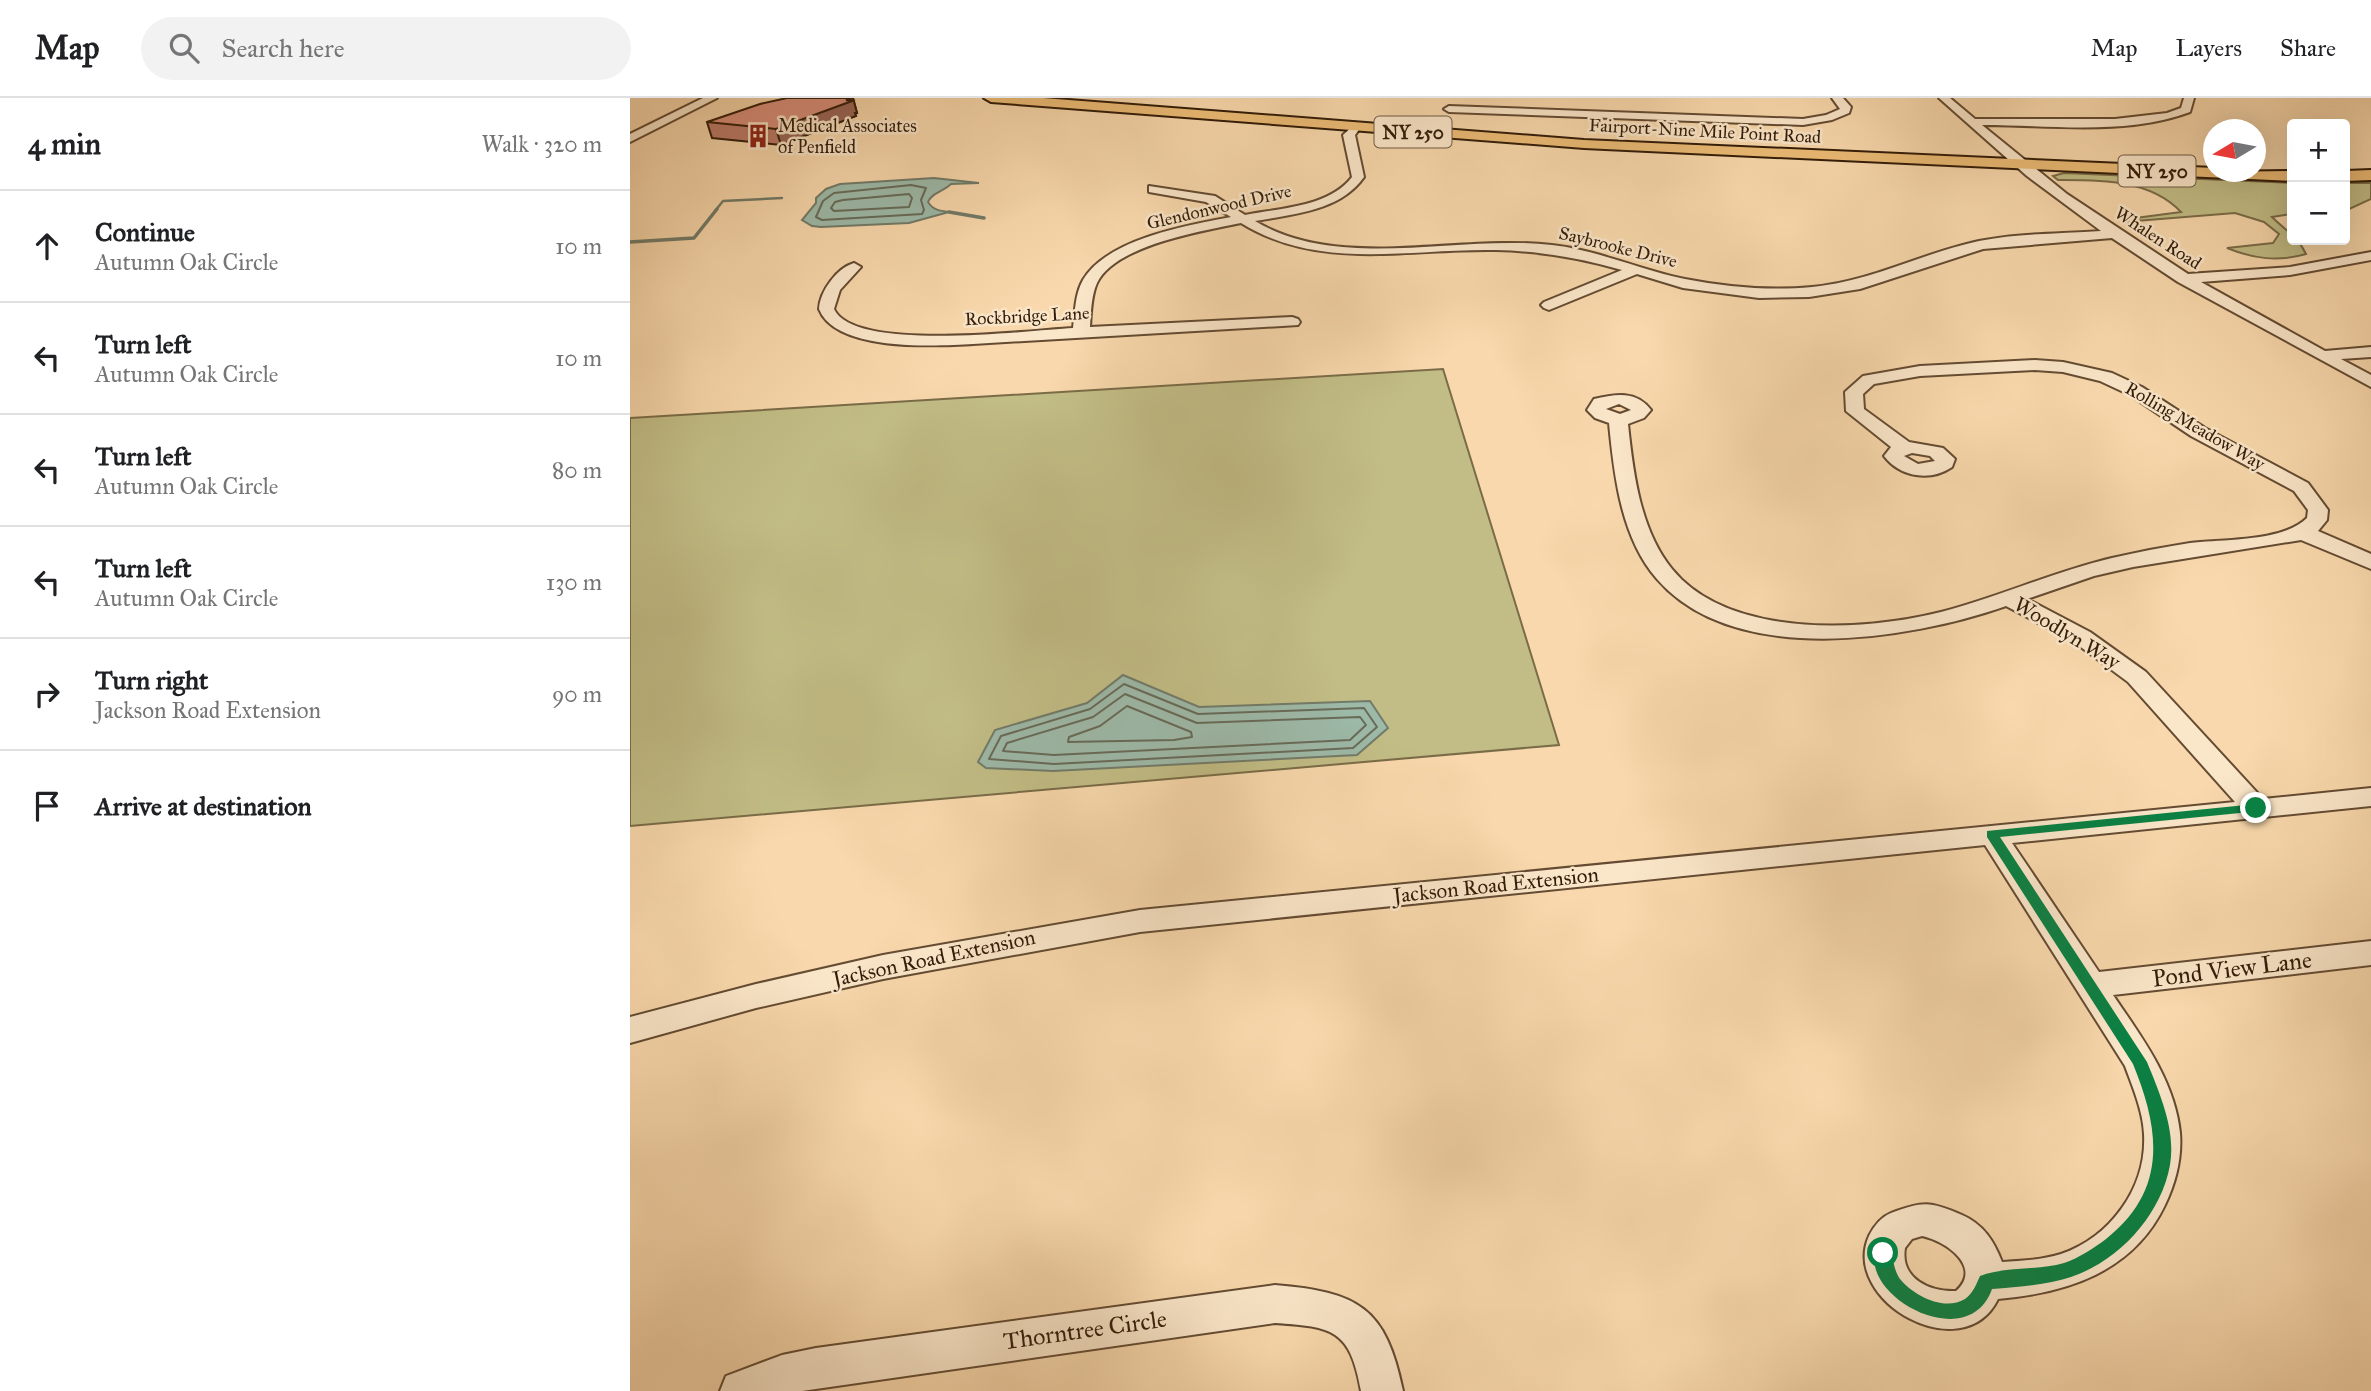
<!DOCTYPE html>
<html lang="en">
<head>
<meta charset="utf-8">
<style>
	:root { --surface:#fff; --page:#f2f2f2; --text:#202124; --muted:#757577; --line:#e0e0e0 }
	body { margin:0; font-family:"IM FELL Great Primer",serif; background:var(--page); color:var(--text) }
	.controls { position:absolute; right:21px; top:21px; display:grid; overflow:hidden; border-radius:7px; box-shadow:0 7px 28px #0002 }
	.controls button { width:63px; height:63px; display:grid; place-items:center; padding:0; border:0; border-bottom:2px solid var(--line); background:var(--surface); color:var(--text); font:35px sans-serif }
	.compass { position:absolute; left:1573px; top:21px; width:63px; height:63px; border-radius:50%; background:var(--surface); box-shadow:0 7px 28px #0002; rotate:260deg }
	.stop { position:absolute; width:21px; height:21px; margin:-16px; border:5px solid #0b8043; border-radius:50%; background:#fff }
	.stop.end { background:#0b8043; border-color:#fff; box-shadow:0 2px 7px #0008 }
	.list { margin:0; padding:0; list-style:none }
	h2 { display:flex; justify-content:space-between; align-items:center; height:91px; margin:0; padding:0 28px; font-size:30px }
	h2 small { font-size:23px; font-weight:400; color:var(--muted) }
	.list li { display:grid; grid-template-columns:46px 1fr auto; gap:21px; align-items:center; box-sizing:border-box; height:112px; padding:0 28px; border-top:2px solid var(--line) }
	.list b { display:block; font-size:26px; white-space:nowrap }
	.list p { margin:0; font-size:23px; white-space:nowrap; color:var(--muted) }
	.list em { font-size:23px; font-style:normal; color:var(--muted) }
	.icon { flex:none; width:38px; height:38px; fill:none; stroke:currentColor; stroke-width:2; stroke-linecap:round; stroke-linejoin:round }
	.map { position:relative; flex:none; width:1741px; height:1293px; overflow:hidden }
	header { display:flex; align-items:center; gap:42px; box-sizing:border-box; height:98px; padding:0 35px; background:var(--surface); border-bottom:2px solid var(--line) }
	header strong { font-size:33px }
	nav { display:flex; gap:38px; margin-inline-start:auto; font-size:24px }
	.search { width:490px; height:63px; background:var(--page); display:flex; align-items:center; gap:18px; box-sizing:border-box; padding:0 24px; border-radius:38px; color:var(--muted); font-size:26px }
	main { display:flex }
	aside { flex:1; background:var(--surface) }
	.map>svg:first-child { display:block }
	.green { fill:#c2bd86; stroke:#7a6c48; stroke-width:2 }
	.water { fill:#9dbaa9; stroke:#727b69; stroke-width:2 }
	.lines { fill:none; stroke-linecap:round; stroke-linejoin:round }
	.shore { stroke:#686b59; stroke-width:2 }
	.stream-far1 { stroke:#727b69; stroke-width:2.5 }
	.stream { stroke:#727b69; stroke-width:3.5 }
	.minor-casing { stroke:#644b32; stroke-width:4 }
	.major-casing { stroke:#321c09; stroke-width:4 }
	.minor { fill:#fae6c9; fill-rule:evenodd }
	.major { fill:#ecbc76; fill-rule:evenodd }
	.wall { fill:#bb7b6b; stroke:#321c09; stroke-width:2 }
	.shaded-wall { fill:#996457; stroke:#321c09; stroke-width:2 }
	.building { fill:#da8f7c; stroke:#321c09; stroke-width:2 }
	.route { fill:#0b8043 }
	.labels { text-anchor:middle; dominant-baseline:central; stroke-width:5; stroke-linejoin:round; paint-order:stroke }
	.far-poi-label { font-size:18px; fill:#321c09; stroke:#fae6c9; text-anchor:start }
	.far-street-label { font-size:18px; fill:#321c09; stroke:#fae6c9 }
	.shield { fill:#fae6c9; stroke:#6e5943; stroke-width:2 }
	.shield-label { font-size:19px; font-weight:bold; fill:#321c09 }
	.street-label { font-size:21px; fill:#321c09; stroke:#fae6c9 }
	.near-street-label { font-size:24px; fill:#321c09; stroke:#fae6c9 }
</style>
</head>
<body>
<header>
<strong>Map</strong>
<div class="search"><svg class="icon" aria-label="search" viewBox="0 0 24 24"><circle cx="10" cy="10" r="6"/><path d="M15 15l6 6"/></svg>Search here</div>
<nav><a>Map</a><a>Layers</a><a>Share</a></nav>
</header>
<main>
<aside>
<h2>4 min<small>Walk · 320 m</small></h2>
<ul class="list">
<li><svg class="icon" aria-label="ahead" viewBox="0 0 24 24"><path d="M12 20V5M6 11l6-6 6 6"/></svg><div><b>Continue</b><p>Autumn Oak Circle</p></div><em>10 m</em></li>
<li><svg class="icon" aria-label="left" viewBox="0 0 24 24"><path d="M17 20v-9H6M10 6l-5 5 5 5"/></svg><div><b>Turn left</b><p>Autumn Oak Circle</p></div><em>10 m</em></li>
<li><svg class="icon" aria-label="left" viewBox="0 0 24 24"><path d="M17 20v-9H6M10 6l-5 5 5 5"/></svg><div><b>Turn left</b><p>Autumn Oak Circle</p></div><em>80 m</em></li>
<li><svg class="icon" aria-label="left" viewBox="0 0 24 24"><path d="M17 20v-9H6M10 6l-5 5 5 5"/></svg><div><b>Turn left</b><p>Autumn Oak Circle</p></div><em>130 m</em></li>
<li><svg class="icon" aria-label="right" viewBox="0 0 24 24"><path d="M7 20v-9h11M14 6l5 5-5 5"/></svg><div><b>Turn right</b><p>Jackson Road Extension</p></div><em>90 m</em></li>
<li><svg class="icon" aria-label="arrive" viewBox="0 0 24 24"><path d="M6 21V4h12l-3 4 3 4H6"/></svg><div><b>Arrive at destination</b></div></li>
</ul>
</aside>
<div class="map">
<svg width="1741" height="1293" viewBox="0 0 1741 1293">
	<rect width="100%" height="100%" fill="#f8d8ac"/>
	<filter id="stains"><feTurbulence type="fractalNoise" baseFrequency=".00286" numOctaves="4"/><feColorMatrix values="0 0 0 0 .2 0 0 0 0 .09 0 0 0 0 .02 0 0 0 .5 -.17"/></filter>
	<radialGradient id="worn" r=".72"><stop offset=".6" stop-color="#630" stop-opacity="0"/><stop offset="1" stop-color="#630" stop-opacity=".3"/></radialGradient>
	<path class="green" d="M1434 75 1662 85V116L1642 119C1655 132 1669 140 1676 156 1648 164 1624 161 1597 150L1643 145 1649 136 1634 124 1605 115 1493 124 1498 121 1551 114C1520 81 1471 82 1428 82L1423 78Z
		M1715 85H1741V101L1715 113Z
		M813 271 929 647 0 728V320Z"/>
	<path class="water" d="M304 80 349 85 321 86C314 93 301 95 298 104 303 112 310 113 319 114L279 125 191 129 182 128 172 122 186 105V100L196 91 210 86Z
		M493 577 569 609 740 603 758 630 727 657 423 673 356 670 348 664 365 632 457 605Z"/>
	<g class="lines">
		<path class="shore" d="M281 87 296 90 291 102 294 112 292 116 192 122 186 119 193 103 204 95Z
			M279 96 282 100 279 109 204 113 201 110 205 104 213 102Z
			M494 586 568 616 734 610 747 629 723 650 424 666 359 661 371 638 460 611Z
			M495 596 567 625 730 619 736 627 720 642 424 657 373 653 377 645 463 619Z
			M497 608 561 634 562 639 544 642 438 644 439 639 470 628Z"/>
		<path class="stream-far1" d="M85 113 93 103 152 100"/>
		<path class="stream" d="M319 114 354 120
			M0 144 64 140 87 111"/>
		<g class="minor-casing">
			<path id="minor" d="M73 0H87L0 44V36Z
				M1202 0H1213L1221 9 1219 15 1202 22 1173 27 819 14 814 11 819 8 1173 21 1196 17 1210 11Z
				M1309 0H1320L1345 21H1485L1537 15 1551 10 1554 0H1564L1560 14C1495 38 1420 27 1352 27L1437 96 1558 176 1660 169 1741 154V162L1660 177 1571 184 1695 253 1741 249V259L1711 261 1741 277V289L1548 184 1482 140 1353 151 1230 191 1179 199 1129 200 1053 190 1007 176 919 212 914 210 911 207 914 204 992 172C950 160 910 153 866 152 779 150 690 174 611 125 573 133 485 147 467 185 461 198 461 215 460 229L662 219 668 221 670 224 668 227 343 246C304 248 206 254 189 211 190 193 207 170 224 165L231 169 210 192 204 211C224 255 400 232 443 230 445 214 445 196 453 182 477 141 558 127 601 119L576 104 519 94V88L585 98 615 117C650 110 699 109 722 79L713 37 725 26 731 29 725 37 734 79C710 113 664 116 625 123 710 174 827 136 922 147 968 152 1010 172 1055 181 1096 189 1140 193 1182 189 1243 183 1292 155 1349 143 1388 135 1431 136 1471 133L1397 78Z
				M1405 262 1433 264 1482 275 1512 289 1575 330 1678 385 1698 412 1697 422 1688 433 1741 456V471L1671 442 1503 469 1464 478 1397 501 1460 534 1516 574 1633 701 1741 690V708L1382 745 1469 874 1741 843V867L1483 897C1511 938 1545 983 1550 1035 1552 1060 1546 1084 1535 1107 1503 1174 1437 1195 1368 1201 1333 1272 1210 1203 1239 1138 1244 1128 1251 1119 1261 1115 1293 1103 1300 1103 1332 1117 1353 1126 1364 1143 1372 1164 1391 1163 1412 1162 1431 1156 1481 1139 1517 1089 1514 1036 1513 1013 1503 990 1495 968L1355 747 510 834 253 881 126 910 0 945V919L126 886 253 857 510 812 1605 704 1498 584 1444 544 1376 508C1279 542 1104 570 1027 481 991 440 984 377 979 325L965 320 957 312 964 301C986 296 1006 292 1021 312L1014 320 998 326C1003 374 1010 432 1042 471 1098 540 1232 534 1311 514 1369 499 1423 474 1482 460 1508 454 1534 449 1560 445 1592 441 1653 444 1677 420L1678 412 1664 393 1561 338 1500 297 1470 283 1433 274 1405 272 1290 278 1244 286 1233 296 1234 311 1279 344 1313 350 1325 361 1322 369C1300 384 1270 379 1254 358L1261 349 1216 313 1215 294 1233 278 1290 268ZM989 306 1001 312 990 316 976 311ZM1282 355 1300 358 1305 363 1288 366 1274 358ZM1292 1138C1316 1143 1353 1169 1326 1193 1300 1194 1270 1181 1275 1150L1282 1141Z
				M645 1187C728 1194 756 1209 773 1293H731C720 1231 703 1229 645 1225L172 1293H90L96 1278 152 1257 186 1250Z"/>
		</g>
		<g class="major-casing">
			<path id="major" d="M354 0H413L954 42 1584 70V74L1662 73V83L954 50 361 4Z
				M1741 72V82L1715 83V73Z"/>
		</g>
		<use href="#minor" class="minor"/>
		<use href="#major" class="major"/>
	</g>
	<path class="wall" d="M223 0 227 15H225L226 18 151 47 82 40 77 24Z"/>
	<path class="shaded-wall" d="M223 0 227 15H225L226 18 151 47 146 31Z"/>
	<path class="building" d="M157 0H222L216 2 222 3 146 31 77 24 130 6Z"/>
	<path class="route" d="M1626 706 1632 710 1630 713 1370 739 1517 964C1530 996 1546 1032 1540 1067 1531 1117 1489 1163 1441 1179 1416 1187 1388 1189 1362 1191 1338 1259 1226 1196 1247 1150L1253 1147 1259 1150C1264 1160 1263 1171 1270 1181 1283 1197 1314 1214 1335 1201 1343 1195 1346 1187 1350 1178 1376 1168 1407 1173 1434 1165 1449 1160 1464 1150 1476 1141 1538 1092 1530 1032 1503 966L1357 739V733Z"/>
	<defs>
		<g id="building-bare" transform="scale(1.89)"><path d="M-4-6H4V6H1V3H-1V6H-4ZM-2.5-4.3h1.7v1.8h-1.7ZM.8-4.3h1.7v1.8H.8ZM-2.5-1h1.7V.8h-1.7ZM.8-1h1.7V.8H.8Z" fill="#8f2418" stroke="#fae6c9" stroke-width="2.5" paint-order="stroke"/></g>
	</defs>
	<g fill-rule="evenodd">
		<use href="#building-bare" x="128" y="38"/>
	</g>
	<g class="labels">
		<g class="far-poi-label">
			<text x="148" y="28">Medical Associates<tspan x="148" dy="21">of Penfield</tspan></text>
		</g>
		<g class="far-street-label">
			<text transform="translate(1075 33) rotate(3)">Fairport-Nine Mile Point Road</text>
			<text transform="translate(589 109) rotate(-13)">Glendonwood Drive</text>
			<text transform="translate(1528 140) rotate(33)">Whalen Road</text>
			<text transform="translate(988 149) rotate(14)">Saybrooke Drive</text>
			<text transform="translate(397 218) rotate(-3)">Rockbridge Lane</text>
			<text transform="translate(1565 328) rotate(30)">Rolling Meadow Way</text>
		</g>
		<g class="shield">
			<rect x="744.5" y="18.5" width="77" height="31" rx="5"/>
			<rect x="1488.5" y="57.5" width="77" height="31" rx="5"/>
		</g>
		<g class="shield-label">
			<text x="783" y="34">NY 250</text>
			<text x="1527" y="73">NY 250</text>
		</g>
		<g class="street-label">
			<text transform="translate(1437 535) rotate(31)">Woodlyn Way</text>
			<text transform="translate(866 787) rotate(-6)">Jackson Road Extension</text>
			<text transform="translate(304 860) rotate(-12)">Jackson Road Extension</text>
		</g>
		<g class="near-street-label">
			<text transform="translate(1602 871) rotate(-7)">Pond View Lane</text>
			<text transform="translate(455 1232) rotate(-8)">Thorntree Circle</text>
		</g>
	</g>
	<rect width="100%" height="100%" filter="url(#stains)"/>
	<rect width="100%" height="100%" fill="url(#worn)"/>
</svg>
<div class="controls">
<button>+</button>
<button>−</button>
</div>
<svg class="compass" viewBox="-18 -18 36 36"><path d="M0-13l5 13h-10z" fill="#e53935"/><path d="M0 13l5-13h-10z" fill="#757577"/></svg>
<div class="stop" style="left:1253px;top:1155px"></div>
<div class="stop end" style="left:1626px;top:710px"></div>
</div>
</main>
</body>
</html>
